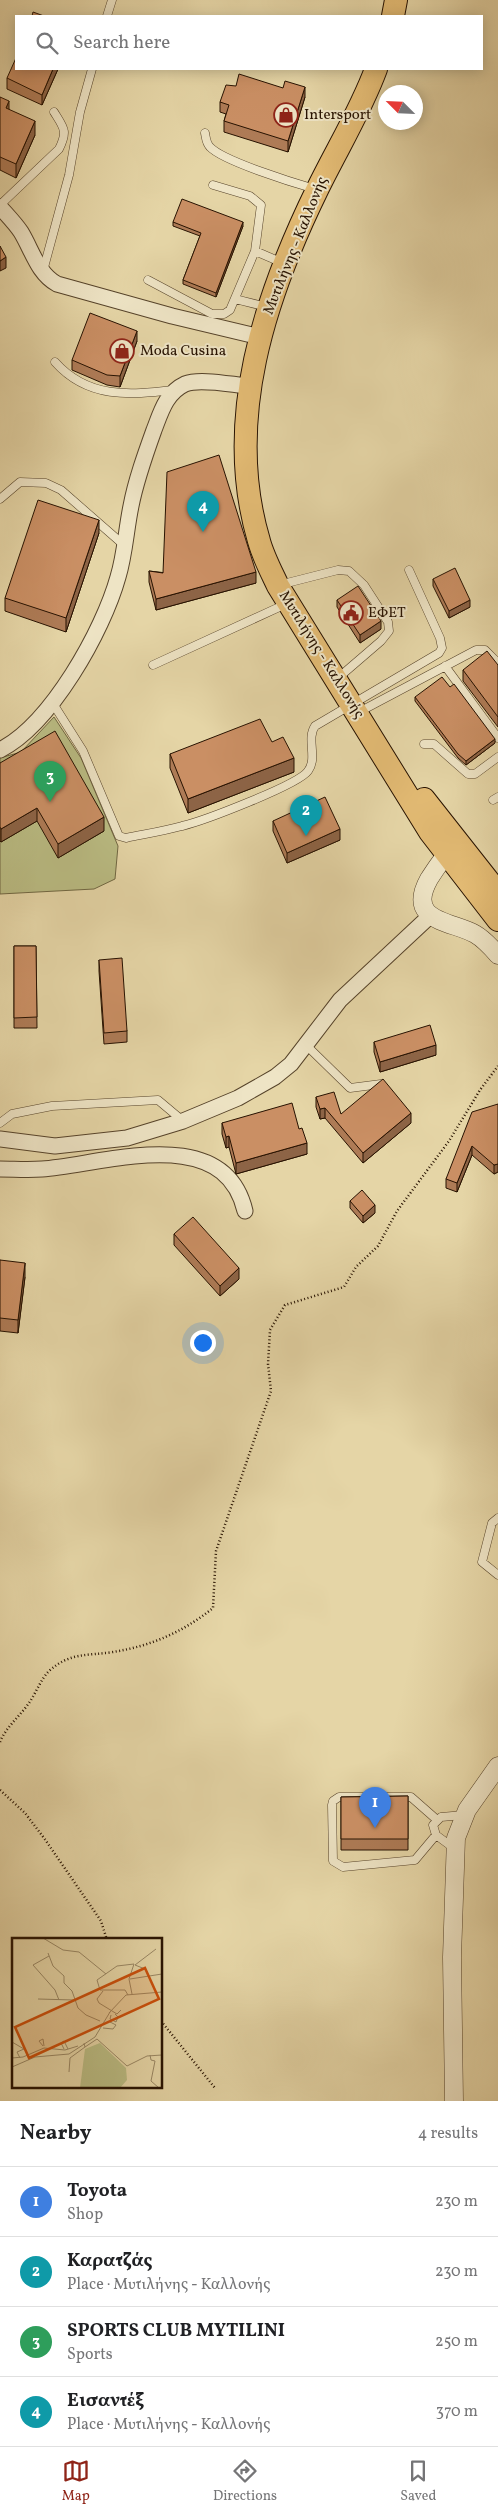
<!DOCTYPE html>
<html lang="en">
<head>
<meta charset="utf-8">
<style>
	:root { --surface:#fff; --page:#f6f6f6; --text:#202124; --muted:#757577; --line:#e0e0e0; --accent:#8f2418 }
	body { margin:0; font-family:Vollkorn,serif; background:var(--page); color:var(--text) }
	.compass { position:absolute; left:378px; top:85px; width:45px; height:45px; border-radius:50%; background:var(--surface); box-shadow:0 2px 12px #0003; rotate:294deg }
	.you { position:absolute; left:202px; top:1342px; width:18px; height:18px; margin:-12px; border:4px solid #fff; border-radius:50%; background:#1a73e8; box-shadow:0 0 0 8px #1a73e833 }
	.badge { display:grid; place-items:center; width:32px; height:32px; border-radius:50%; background:var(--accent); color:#fff; font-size:16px; font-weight:700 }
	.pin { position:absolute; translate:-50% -41px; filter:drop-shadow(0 1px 2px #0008) }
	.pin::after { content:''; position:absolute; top:26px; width:18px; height:15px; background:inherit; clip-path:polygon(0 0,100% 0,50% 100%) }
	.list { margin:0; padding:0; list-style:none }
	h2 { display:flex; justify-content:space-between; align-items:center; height:65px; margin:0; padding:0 20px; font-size:21px }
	h2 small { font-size:16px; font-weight:400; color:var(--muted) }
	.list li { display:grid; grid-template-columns:32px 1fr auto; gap:15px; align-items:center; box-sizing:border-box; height:70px; padding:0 20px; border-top:1px solid var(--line) }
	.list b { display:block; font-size:19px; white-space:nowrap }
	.list p { margin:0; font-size:16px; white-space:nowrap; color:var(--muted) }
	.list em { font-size:16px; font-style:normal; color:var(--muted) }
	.icon { flex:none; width:28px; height:28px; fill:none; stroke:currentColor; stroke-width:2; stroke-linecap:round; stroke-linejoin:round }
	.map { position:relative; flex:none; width:498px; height:2101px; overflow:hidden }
	.search { position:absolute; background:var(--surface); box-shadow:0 2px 12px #0003; left:15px; right:15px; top:15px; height:55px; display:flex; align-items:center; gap:12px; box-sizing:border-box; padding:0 18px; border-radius:0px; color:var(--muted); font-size:19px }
	.sheet { height:345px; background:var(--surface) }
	nav { display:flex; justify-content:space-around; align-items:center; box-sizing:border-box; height:70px; border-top:1px solid var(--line); background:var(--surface); font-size:14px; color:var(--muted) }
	nav a { display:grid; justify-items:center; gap:2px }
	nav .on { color:var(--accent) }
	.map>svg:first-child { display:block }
	.green { fill:#babc83; stroke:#706742 }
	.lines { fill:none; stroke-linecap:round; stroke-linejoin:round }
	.service-casing { stroke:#56432a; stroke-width:9 }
	.minor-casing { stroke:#56432a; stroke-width:17 }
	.tertiary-casing { stroke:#56432a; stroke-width:19 }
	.primary-casing { stroke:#271201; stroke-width:24 }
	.path { stroke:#271201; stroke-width:2.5; stroke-dasharray:1 2.5; stroke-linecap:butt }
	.service { stroke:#eee4c5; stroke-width:8 }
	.minor { stroke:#eee4c5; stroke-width:15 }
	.tertiary { stroke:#eee4c5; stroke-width:18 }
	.primary { stroke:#e2ba73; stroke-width:22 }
	.wall { fill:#ae7b56; stroke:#271201 }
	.shaded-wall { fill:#8d6446; stroke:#271201 }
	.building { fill:#ca8f64; stroke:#271201 }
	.labels { text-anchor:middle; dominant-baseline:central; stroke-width:4; stroke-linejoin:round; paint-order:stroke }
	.poi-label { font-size:15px; fill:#271201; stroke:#eee4c5; text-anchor:start }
	.street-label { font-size:15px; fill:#271201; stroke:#eee4c5 }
	.inset-road { fill:none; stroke:#998764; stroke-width:1 }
	.view { fill:#cb4e0a; fill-opacity:0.15; stroke:#cb4e0a; stroke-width:2.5 }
	.inset-edge { fill:none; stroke:#271201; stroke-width:2.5 }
</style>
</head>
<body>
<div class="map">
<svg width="498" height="2101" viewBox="0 0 498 2101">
	<rect width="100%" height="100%" fill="#e5d5a6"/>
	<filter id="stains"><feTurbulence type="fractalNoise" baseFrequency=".004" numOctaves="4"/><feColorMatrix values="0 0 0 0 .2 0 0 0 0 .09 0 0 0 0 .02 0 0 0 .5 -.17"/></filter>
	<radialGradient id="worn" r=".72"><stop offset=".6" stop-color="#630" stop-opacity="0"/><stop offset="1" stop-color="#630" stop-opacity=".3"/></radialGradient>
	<path class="green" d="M54 717 81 758 118 846 115 879 94 889 0 894V758L21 752Z"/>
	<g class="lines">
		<g class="service-casing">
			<path id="service" d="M107 16 112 0
				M205 133C206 138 206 143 210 147 223 161 294 183 315 189
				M213 185 250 196 261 205 255 251
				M0 205 59 149C68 131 64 128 54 112
				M43 271 69 175 80 112 92 69
				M148 280 212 314H224L230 310 255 251 283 263
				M235 299 267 307
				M55 362C88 399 129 395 174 390
				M0 499 20 482 46 483 61 490 125 546
				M279 585 338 570 349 571 364 585 388 622 389 631 381 641 338 678
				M153 665 286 604
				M445 666 498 738
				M52 702 83 751 119 836 126 838C145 834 164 831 182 826 203 821 298 785 308 771 318 758 306 739 315 726L439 653 442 648 440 638 409 570
				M359 712 476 650H485L498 663
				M424 744H434L468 774H475L498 757
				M493 800 498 797
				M306 1045 350 1088 381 1084
				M0 1123 12 1114 52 1106 158 1100 183 1121
				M498 1518 492 1523 482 1562 498 1575
				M436 1835 415 1860 343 1867 333 1861 332 1805 333 1801 339 1797H411L436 1819
				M455 1849 436 1835 433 1825 441 1817 464 1815"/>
		</g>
		<g class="minor-casing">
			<path id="minor" d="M0 207C7 215 15 223 21 232 32 250 38 274 57 284L172 316 260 337
				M0 750C51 724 103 631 118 577 125 554 126 530 131 506 136 480 145 455 154 430 161 412 166 393 185 384 200 378 233 385 249 386
				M0 1139 55 1146 127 1138 183 1121 238 1098 275 1077 291 1064 340 1000 431 915
				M0 1169C14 1169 28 1170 42 1169 106 1164 224 1122 245 1211"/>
		</g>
		<g class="tertiary-casing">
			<path id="tertiary" d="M456 847C444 855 437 867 429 879 405 922 452 921 475 934 484 939 491 947 498 955
				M454 2101 452 1957 456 1838 467 1810 498 1766"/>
		</g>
		<g class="primary-casing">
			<path id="primary" d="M393 16 396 0
				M376 69C361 110 337 149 318 188 265 296 223 420 259 541 263 556 271 571 278 586L430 832 498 920
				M424 799 498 893"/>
		</g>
		<path class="path" d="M0 1742C6 1727 20 1716 29 1703 36 1693 41 1679 49 1671 70 1652 88 1656 113 1652 151 1646 183 1632 213 1608L216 1551 271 1391 268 1364 270 1330 285 1305 344 1287 356 1267 378 1246 397 1211 449 1141 480 1090 498 1066
			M0 1790 25 1813 44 1838 101 1921 107 1940
			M161 2021 215 2088"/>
		<use href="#service" class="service"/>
		<use href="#minor" class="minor"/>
		<use href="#tertiary" class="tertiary"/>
		<use href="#primary" class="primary"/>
	</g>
	<path class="wall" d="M58 69 42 105 7 89V78Z
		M0 97 9 109 35 135 16 178 0 170Z
		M305 97 288 152 224 132V121L226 114 220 112V102Z
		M173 222 243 226 216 297 183 284V280L200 236 173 226Z
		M137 341 120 387 107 385 72 370V360Z
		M99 533 66 632 5 611V598Z
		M149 571 256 583 156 610 149 582Z
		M433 579 470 607 449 618 433 586Z
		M337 600 381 629 360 643 337 607Z
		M498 665V727L463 681V670Z
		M415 697 495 743 466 765 458 758 415 701Z
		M170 754 294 772 188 813 170 768Z
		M0 763 104 831 58 858 37 821 1 842 0 841Z
		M273 821 340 840 287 863 273 831Z
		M14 946H36L37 1028H14Z
		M99 960 127 1031V1042L104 1044 99 971Z
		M374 1042 436 1055 380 1072 374 1052Z
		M316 1097 341 1114 411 1123 363 1163 325 1118 320 1119 316 1107Z
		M498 1104V1172L494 1174 472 1155 457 1192 446 1188V1179Z
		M222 1123 299 1129 307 1154 236 1174 229 1147 226 1148 222 1134Z
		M350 1201 375 1213 363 1223 350 1208Z
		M174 1234 239 1279 220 1296 174 1245Z
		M0 1260 25 1277 18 1333 0 1331Z
		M408 1796V1850H341V1797Z"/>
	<path class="shaded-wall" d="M53 69H58L42 105V95Z
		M305 87V97L288 152V141Z
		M9 101V114L6 108Z
		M35 121V135L16 178V164Z
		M243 222V226L216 297V293Z
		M6 257V268L0 271V261Z
		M137 331V341L120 387V376Z
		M99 520V533L66 632V618Z
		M256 572V583L156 610V599Z
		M470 600V607L449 618V611Z
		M381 621V629L360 643V635Z
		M495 739V743L466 765V761Z
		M294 758V772L188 813V799Z
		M37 808V821L1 842V829Z
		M104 817V831L58 858V844Z
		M340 829V840L287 863V853Z
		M436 1045V1055L380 1072V1062Z
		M325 1108V1118L320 1119V1109Z
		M411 1113V1123L363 1163V1153Z
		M229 1136V1147L226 1148V1137Z
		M307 1143V1154L236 1174V1163Z
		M472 1146V1155L457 1192V1183Z
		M498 1164V1172L494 1174V1165Z
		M375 1205V1213L363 1223V1216Z
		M25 1263V1277L18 1333V1320Z
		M239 1268V1279L220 1296V1286Z"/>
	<path class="building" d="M33 12 44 16H32Z
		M16 58V69H53L42 95 7 78Z
		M239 74 283 88 285 81 305 87 288 141 224 121 229 105 220 102 226 85 236 86Z
		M0 97 9 101 6 108 35 121 16 164 0 157Z
		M182 199 243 222 216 293 183 280 201 233 173 222Z
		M0 246 6 257 0 261Z
		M90 313 137 331 120 376 107 375 72 360Z
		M219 455 256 572 156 599 149 571 163 573 167 472Z
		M38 500 99 520 66 618 5 598Z
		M455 568 470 600 449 611 433 579Z
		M358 586 381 621 360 635 337 600Z
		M487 651 498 665V717L463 670Z
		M442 677 450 687 454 684 495 739 466 761 458 754 415 697Z
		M260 719 272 742 283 737 294 758 188 799 170 754Z
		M55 731 104 817 58 844 37 808 1 829 0 827V763Z
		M325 797 340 829 287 853 273 821Z
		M14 946H36L37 1017 14 1018Z
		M122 958 127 1031 104 1033 99 960Z
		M430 1025 436 1045 380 1062 374 1042Z
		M383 1079 411 1113 363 1153 325 1108 320 1109 316 1097 334 1092 341 1114Z
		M292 1103 299 1129 302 1128 307 1143 236 1163 229 1136 226 1137 222 1123Z
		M498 1104V1164L494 1165 472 1146 457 1183 446 1179 472 1112Z
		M362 1190 375 1205 363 1216 350 1201Z
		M193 1217 239 1268 220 1286 174 1234Z
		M0 1260 25 1263 18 1320 0 1318Z
		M408 1796V1839H341V1797Z"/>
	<defs>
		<g id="shop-ring" transform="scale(1.25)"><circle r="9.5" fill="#eee4c5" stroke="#8f2418" stroke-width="1.5"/><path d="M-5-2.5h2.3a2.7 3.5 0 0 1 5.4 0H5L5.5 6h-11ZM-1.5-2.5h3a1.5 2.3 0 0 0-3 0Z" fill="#8f2418"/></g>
		<g id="civic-ring" transform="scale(1.25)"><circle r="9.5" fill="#eee4c5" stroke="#8f2418" stroke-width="1.5"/><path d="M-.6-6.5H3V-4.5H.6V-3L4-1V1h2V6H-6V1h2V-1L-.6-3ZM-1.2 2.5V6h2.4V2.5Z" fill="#8f2418"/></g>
	</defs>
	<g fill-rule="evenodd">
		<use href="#shop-ring" x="286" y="115"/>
		<use href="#shop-ring" x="122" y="351"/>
		<use href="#civic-ring" x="351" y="613"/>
	</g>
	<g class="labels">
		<g class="poi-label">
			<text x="304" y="115">Intersport</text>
			<text x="140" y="351">Moda Cusina</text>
			<text x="368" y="613">ΕΦΕΤ</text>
		</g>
		<g class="street-label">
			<text transform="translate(296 246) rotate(-68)">Μυτιλήνης - Καλλονής</text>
			<text transform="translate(321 655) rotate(58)">Μυτιλήνης - Καλλονής</text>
		</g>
	</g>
	<g transform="translate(12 1938)">
		<rect width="150" height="150" fill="#e5d5a6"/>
		<path d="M88 105 114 130 115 142 108 150H68L73 111Z" fill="#babc83"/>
		<path class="inset-road" d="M31 0 51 12 67 14 94 36M36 15 41 28 52 38V45L60 53 66 70 74 77 88 83M37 18 21 27 43 52 47 62M133 31 123 27 144 11M118 41 150 36M91 53 85 61 87 65 105 76 109 72M116 57 113 52H88L85 42 105 28 122 26 117 41 120 56M26 61 62 62M97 75 114 57 150 54M99 77 98 81 104 84 106 79 103 76M91 90 101 91 104 87 98 84M0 104 12 111 5 114 8 120M72 105 73 109 85 101 115 128 135 118 150 117M31 108 27 103 31 101 32 108M52 111 49 105 52 103 56 111M138 117 139 122 143 123 139 143 147 150M0 120 11 119 32 110 53 112 66 108M0 129 23 119 57 116 83 99 98 74M57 134 58 120 73 109"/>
		<path class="view" d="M133 30 147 61 17 120 3 89Z"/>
		<rect width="150" height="150" class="inset-edge"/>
	</g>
	<rect width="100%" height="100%" filter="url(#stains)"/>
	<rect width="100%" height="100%" fill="url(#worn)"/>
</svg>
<svg class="compass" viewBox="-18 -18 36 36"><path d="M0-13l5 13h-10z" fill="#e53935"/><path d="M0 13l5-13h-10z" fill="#757577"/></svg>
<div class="you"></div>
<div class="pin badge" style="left:375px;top:1828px;background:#3f7fe0">1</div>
<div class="pin badge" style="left:306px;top:836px;background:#0f9aa8">2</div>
<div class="pin badge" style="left:50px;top:802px;background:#2e9e5b">3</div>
<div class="pin badge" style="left:203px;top:532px;background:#0f9aa8">4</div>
<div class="search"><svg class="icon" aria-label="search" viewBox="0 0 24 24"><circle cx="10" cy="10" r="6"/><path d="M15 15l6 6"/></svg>Search here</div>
</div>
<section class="sheet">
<h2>Nearby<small>4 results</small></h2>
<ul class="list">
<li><span class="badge" style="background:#3f7fe0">1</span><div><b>Toyota</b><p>Shop</p></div><em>230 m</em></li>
<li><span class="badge" style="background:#0f9aa8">2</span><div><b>Καρατζάς</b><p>Place · Μυτιλήνης - Καλλονής</p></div><em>230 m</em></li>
<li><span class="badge" style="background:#2e9e5b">3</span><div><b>SPORTS CLUB MYTILINI</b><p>Sports</p></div><em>250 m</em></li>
<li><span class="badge" style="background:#0f9aa8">4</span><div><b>Εισαντέξ</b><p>Place · Μυτιλήνης - Καλλονής</p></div><em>370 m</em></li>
</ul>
</section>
<nav>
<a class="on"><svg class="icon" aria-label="map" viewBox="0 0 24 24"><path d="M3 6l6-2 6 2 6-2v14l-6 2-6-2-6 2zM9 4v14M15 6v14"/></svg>Map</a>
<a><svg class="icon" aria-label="directions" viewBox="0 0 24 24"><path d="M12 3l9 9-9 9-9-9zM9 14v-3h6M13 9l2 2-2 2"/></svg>Directions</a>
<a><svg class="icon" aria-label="saved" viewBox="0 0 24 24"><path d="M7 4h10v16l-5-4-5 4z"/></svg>Saved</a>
</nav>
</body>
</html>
